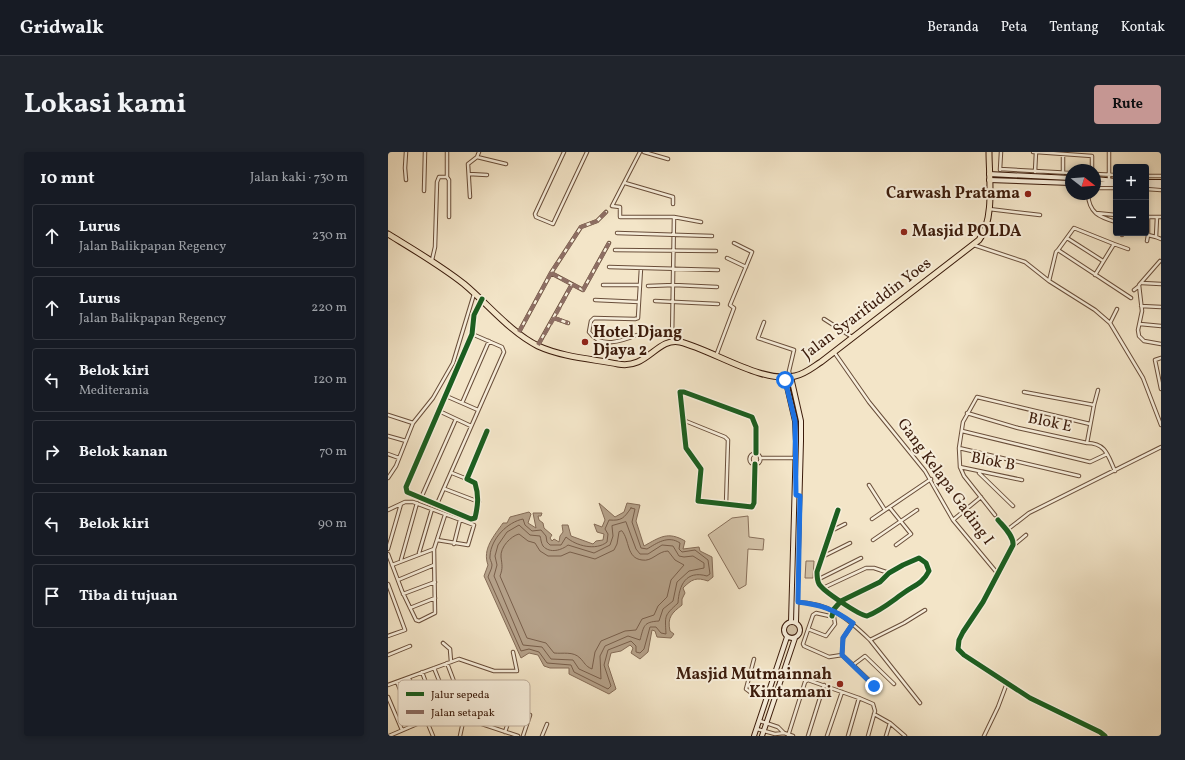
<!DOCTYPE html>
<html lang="id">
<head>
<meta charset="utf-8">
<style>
	:root { --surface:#171b24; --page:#20242c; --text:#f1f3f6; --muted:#9ea1a6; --line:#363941; --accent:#c59692 }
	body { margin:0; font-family:Vollkorn,serif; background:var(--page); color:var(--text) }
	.controls { position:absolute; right:12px; top:12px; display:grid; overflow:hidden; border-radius:4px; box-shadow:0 2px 6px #0003 }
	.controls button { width:36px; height:36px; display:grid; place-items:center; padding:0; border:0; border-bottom:1px solid var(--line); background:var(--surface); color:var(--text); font:20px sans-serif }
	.compass { position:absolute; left:677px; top:12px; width:36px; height:36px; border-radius:50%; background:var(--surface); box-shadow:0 2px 6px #0003; rotate:107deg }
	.stop { position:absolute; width:12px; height:12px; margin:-9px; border:3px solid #1a73e8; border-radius:50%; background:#fff }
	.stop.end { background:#1a73e8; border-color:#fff; box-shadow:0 1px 4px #0008 }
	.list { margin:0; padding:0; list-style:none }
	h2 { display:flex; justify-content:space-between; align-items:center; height:52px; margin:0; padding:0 16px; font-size:17px }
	h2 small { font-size:13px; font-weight:400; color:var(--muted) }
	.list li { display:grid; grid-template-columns:26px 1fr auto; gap:12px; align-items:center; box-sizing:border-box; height:64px; margin:0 8px 8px; padding:0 8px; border:1px solid var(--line); border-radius:4px }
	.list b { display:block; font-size:15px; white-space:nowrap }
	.list p { margin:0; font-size:13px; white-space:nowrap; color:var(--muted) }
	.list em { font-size:13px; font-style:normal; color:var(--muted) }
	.icon { flex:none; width:22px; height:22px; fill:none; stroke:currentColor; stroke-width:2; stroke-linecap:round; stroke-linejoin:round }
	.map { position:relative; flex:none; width:773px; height:584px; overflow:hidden; border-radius:4px }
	header { display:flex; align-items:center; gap:24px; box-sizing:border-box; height:56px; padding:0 20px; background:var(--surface); border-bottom:1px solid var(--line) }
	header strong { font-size:19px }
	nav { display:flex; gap:22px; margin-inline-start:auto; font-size:14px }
	.intro { display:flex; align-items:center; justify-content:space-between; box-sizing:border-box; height:96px; padding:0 24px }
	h1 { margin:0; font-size:28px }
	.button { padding:10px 18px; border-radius:4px; background:var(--accent); color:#111; font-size:14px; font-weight:700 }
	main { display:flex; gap:24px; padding:0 24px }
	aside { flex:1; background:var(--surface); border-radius:4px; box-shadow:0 2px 6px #0003 }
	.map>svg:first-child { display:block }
	.green { fill:#d4c3a8; stroke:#886f5a }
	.water { fill:#b4a088; stroke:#846b56 }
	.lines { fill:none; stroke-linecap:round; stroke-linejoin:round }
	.shore { stroke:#785e4a; stroke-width:1 }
	.street-casing { stroke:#694e3a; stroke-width:4.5 }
	.secondary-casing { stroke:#3b1b0b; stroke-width:6 }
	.highway-casing { stroke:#3b1b0b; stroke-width:7 }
	.street { stroke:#f7eedb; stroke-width:2.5 }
	.secondary { stroke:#f7eedb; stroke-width:4 }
	.highway { stroke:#f3e5c8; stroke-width:5 }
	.quiet { stroke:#8d6e63; stroke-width:4; stroke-dasharray:8 4; stroke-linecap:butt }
	.cycleway-casing { stroke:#f7eedb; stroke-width:8 }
	.cycleway { stroke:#1b5e20; stroke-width:5 }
	.route { stroke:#1a73e8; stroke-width:5 }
	.poi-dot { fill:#8f2418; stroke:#f7eedb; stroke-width:1.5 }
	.labels { text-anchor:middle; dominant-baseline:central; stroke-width:4; stroke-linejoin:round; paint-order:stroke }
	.poi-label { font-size:16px; font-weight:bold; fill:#3b1b0b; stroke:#f7eedb; text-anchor:end }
	.street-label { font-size:16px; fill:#3b1b0b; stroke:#f7eedb }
	.key { fill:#f7eedb; stroke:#bfaf9d; stroke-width:1 }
	.key-label { font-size:11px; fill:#3b1b0b }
</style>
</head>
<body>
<header>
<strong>Gridwalk</strong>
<nav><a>Beranda</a><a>Peta</a><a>Tentang</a><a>Kontak</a></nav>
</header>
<div class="intro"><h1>Lokasi kami</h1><a class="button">Rute</a></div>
<main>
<aside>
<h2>10 mnt<small>Jalan kaki · 730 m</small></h2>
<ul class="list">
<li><svg class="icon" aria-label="ahead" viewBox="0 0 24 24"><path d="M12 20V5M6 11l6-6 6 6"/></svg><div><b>Lurus</b><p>Jalan Balikpapan Regency</p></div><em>230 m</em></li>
<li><svg class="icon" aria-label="ahead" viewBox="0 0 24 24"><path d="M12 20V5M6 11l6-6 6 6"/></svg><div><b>Lurus</b><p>Jalan Balikpapan Regency</p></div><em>220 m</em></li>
<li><svg class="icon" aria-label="left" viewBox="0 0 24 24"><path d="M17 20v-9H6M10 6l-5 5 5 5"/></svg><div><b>Belok kiri</b><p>Mediterania</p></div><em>120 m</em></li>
<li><svg class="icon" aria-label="right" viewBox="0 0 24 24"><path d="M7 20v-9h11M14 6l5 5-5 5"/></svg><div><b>Belok kanan</b></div><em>70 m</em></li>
<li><svg class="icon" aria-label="left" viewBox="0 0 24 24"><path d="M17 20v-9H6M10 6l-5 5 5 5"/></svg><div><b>Belok kiri</b></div><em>90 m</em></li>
<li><svg class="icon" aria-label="arrive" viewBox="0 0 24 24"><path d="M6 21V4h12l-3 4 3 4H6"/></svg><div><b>Tiba di tujuan</b></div></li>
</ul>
</aside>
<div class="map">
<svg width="773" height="584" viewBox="0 0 773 584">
	<rect width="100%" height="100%" fill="#f3e5c8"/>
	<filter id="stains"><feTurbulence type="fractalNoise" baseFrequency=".005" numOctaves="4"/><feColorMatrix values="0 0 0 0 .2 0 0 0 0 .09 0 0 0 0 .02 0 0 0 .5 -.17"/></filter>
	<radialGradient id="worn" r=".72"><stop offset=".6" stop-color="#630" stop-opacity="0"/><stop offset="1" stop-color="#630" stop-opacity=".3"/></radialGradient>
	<path class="green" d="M360 364 361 385 376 387 375 398 360 397 358 433 351 437 320 383 344 366Z
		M418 409H426L425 426H417Z
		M398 477a6 6 0 1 1 12 0a6 6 0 1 1-12 0Z"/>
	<path class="water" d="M211 351 227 365 236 360 239 351 252 353 248 369 256 394C272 385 280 379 297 389L295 397 311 395 312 399 324 405 325 425 320 429C308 425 304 427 295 436L297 441 294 447V453C284 461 279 465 282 479L286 482 283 486 269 485 267 479 264 478 260 500 252 507 243 501 245 496 242 493 233 499 223 501 220 513 228 537 221 542 181 522V516H162L156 514 150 503 141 501 133 506 96 424 100 413C94 397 106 384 115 371H119L122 365 141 360 143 362 140 371 148 376 145 361H154L153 364H150L151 368 155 371 156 376 164 383 162 386 164 389 166 387 171 390 172 384 175 380 174 373H180L183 384 205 392 208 389 215 388 216 382 209 380 206 372 214 375 217 368Z"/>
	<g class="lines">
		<path class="shore" d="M243 356 247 357 244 370 253 396 259 397C269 391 280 383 292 391L291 397 294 400 307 398 320 408 322 422 319 424C298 418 291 433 290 451 276 464 277 463 278 482L273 481 268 475H262L256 497 252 501 248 500V494L243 489 220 498 216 513 223 534 220 537 186 520 183 513 159 511 151 500 141 497 133 499 100 425C101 421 104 417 104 413 104 410 101 407 102 404 103 386 120 370 135 367L137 373 144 379 153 378 158 384 159 390 162 393H173L178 385C188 394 208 399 219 390L220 382 217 377 221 368C234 369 236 366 243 356Z
			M238 370 248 397 252 402H260L274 393 285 394 291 404 296 405 305 404 316 411V416L301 419 289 430 285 449 275 457 271 469C255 470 256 474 252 488L240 484 217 494 212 504 213 527 191 517 185 508 163 507 154 495 135 493 106 424 109 413 107 404 110 393 119 380 131 373 142 383 152 384C153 387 153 391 155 394 162 402 174 398 180 393L206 401 222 393 225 384 224 374Z
			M234 379C242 388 238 406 254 408 264 410 270 399 280 399L287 408 296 413 283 428 279 445 270 454 266 463 254 467 248 478 237 479 213 489 207 500 204 517C197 514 197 511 192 506 185 499 175 502 166 501L158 491 139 486 112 424C115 416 114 413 113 405 112 395 123 384 131 382L140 389 147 391 152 399 160 404H173L182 400 207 407 226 398 229 392 231 380Z"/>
		<g class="street-casing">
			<path id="street" d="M18 0 17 16 18 28
				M176 0 147 62 148 65 165 72 199 0
				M252 0 224 54 232 55V65H286
				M256 0 280 7
				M645 0H648L647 20
				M648 0 704 4V18
				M89 5 118 12
				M612 17 683 21
				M612 18 613 0
				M675 21V2
				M81 22 99 23
				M707 22 728 23
				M758 24H773
				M59 25 61 28V65
				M721 28V0
				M237 31 285 45V52
				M707 36H728
				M758 37 773 38
				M36 39 37 0
				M700 42C701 61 711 65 728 70
				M82 45 80 12 89 5 91 0
				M601 57 652 63
				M708 61 728 63
				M758 65H773
				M760 65V83L768 85 769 65
				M229 81 324 84
				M734 83V81
				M768 85 773 87
				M679 86 715 109
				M759 89 760 83
				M726 92 740 97
				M586 93 637 110 661 129
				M227 98 328 99
				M670 98 686 76 726 92 707 123
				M339 106 358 115
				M44 108 47 95 49 30 51 25H59V0
				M772 109 751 133 754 159 750 178 751 184 756 189 773 192
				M221 115 330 118
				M163 121 195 138 221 91
				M754 131 773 132
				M215 133H252
				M260 134 286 133 329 135
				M746 138 751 134
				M743 146 670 98 668 100 661 129 707 158 722 171 755 226 773 273
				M94 148 86 163 84 182 18 335 19 340 83 367 87 366C90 353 91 344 87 331L79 327 99 279
				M207 148 251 150
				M267 149 330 152
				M753 154 773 155
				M166 166 180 171
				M436 167 464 185
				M376 170 370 186 406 198 401 219 402 224
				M722 171 729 157
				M752 172 773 174
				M131 180 163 121 193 75 209 69 218 60
				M249 183C234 189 213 197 201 180L203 169 206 166 247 167 250 166 253 116
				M284 189 286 65 313 70
				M150 193 183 134
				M446 200 481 250 537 319 565 368 610 422
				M328 204 346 156 342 153 364 100 346 91
				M773 206 767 208 773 237
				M636 240 706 253
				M58 244 90 258
				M74 251 101 189
				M51 259 83 274
				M579 261 630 276 699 291C718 291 720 304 727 319
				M0 263 25 271
				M295 268 337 285 340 288 338 353
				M574 279 702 310 719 302
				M0 284 18 289
				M699 291 706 253 710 238
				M571 296 691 324
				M361.5 307a5.5 5.5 0 1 1 11 0a5.5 5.5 0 1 1-11 0Z
				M0 302 11 306
				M372 306H408
				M367 312 366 351 364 355 310 349 313 317 298 296 292 240H296L364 265 368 275V301
				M572 315 634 328
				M64 321 79 327
				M591 321 625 354
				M0 326 8 314 25 271 45 246 65 211 86 142
				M481 333 497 358
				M57 337 91 350
				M33 346 68 267
				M49 352 116 200 114 195 84 182
				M502 356 523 382 508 393
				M0 358 17 350H25L86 373 80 393 49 388
				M607 363 576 324 572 315 571 296 575 270 589 245 702 272
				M484 367 543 327
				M565 368 593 345
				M610 368C615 374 626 384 625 393L595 450 575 480 571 488 570 497 576 503 642 546 712 580 717 584
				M619 378 641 361 773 295
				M443 379 457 372
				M485 388 529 358
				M66 392 72 368
				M626 393 638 383
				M0 397 13 352
				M31 401 44 357
				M0 402 14 439 28 468 31 469 47 461 46 397
				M434 405 462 391
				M13 408 29 351
				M4 413 46 397 57 363
				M10 428 46 413
				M429 428 473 406
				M0 432 17 478 0 484
				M435 436 478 416H486L501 421
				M15 442 47 430
				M408 450C442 451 458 465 482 488
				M22 456 47 446
				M444 464 446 457 453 449 492 430 501 421 515 413 531 406 538 411 541 419C535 431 527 433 517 440 504 449 494 458 479 464 471 463 435 439 431 432 429 428 429 424 429 420L450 358
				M465 471 455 486 454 503 465 513 477 504 506 532
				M420 477 438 484 447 472 446 465 428 461 425 463 415 492 416 494 441 505 454 503
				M55 491 62 497 63 510
				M0 503 22 494
				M366 507 358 537 362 540 379 546
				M465 513 487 534
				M46 516 63 558
				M34 520 50 563
				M21 526 45 584
				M9 530 26 573
				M0 533 71 507 106 519H129L125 500
				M0 545 14 578
				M532 551 482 488 516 471 537 458
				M486 562 502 571 517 584
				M372 569 390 575 396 581 405 584
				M100 574 107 553
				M369 577 387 582 396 581
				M117 580 124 559
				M1 584 73 553V548L59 511
				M72 584 75 570 79 567 130 584
				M135 584 142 563
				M154 584 159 572
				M400 584 417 530 420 528 471 546 485 552 487 559 480 584
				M420 584 436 533
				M439 584 454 540
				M460 584 471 546
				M498 584 502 571
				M596 584 610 555 619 531"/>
		</g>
		<g class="secondary-casing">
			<path id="secondary" d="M601 22 683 26
				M707 27 728 29
				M601 28 683 31
				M758 30H773
				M707 32H728
				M758 33 773 34
				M403 225 413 269V289L408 470
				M397 226 407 269 408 289 403 470
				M396 478a8 8 0 1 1 16 0a8 8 0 1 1-16 0Z
				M366 584 399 485
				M374 584 407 486"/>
		</g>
		<g class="highway-casing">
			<path id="highway" d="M0 82C26 98 52 113 76 132 100 152 122 180 150 194 174 205 204 207 230 212 259 218 269 185 292 190 325 198 374 232 407 224 417 222 425 215 433 210L591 88C607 68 601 25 601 0"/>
		</g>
		<use href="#street" class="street"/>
		<use href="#secondary" class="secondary"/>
		<use href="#highway" class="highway"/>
		<path class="quiet" d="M163 121 195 138 221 91
			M166 166 180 171
			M131 180 163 121 193 75 209 69 218 60
			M150 193 166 166 183 134"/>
		<g class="cycleway-casing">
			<path id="cycleway" d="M94 147 86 163 84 182 18 335 19 340 83 367 87 366C90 353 91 344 87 331L79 327 99 279
				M367 312 366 351 364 355 310 349 313 317 298 296 292 240H296L364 265 368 275V301
				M610 368C615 374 626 384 625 393L595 450 575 480 571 488 570 497 576 503 642 546 712 580 717 584
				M444 464 446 457 453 449 492 430 501 421 515 413 531 406 538 411 541 419C535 431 527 433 517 440 504 449 494 458 479 464 471 463 435 439 431 432 429 428 429 424 429 420L450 358"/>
		</g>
		<use href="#cycleway" class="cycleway"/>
	</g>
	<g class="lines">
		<path class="route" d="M397 228 407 269 408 343 412 344 410 450C434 453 445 457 465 471L455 486 454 503 486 534"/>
	</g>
	<g class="poi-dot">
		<circle cx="640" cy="42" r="4"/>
		<circle cx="516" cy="80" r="4"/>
		<circle cx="197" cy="190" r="4"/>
		<circle cx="452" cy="532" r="4"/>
	</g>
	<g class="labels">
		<g class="poi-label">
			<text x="632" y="42">Carwash Pratama</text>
			<text x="524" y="80" text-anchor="start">Masjid POLDA</text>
			<text x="205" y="181" text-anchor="start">Hotel Djang<tspan x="205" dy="18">Djaya 2</tspan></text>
			<text x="444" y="523">Masjid Mutmainnah<tspan x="444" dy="18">Kintamani</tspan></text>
		</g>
		<g class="street-label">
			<text transform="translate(479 157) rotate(-37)">Jalan Syarifuddin Yoes</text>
			<text transform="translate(662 271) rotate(12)">Blok E</text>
			<text transform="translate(605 310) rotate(11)">Blok B</text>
			<text transform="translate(557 330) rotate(54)">Gang Kelapa Gading I</text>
		</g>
	</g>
	<rect x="10" y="528" width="132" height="46" rx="6" class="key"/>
	<rect x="18" y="540" width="18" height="4" fill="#1b5e20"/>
	<rect x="18" y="558" width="18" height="4" fill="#8d6e63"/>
	<g class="key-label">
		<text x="43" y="546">Jalur sepeda</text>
		<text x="43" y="564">Jalan setapak</text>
	</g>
	<rect width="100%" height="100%" filter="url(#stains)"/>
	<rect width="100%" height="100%" fill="url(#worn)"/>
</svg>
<div class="controls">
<button>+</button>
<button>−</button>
</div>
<svg class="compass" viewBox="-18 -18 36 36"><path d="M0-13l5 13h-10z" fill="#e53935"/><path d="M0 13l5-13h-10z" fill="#9ea1a6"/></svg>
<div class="stop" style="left:397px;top:228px"></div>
<div class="stop end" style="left:486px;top:534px"></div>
</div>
</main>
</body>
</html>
